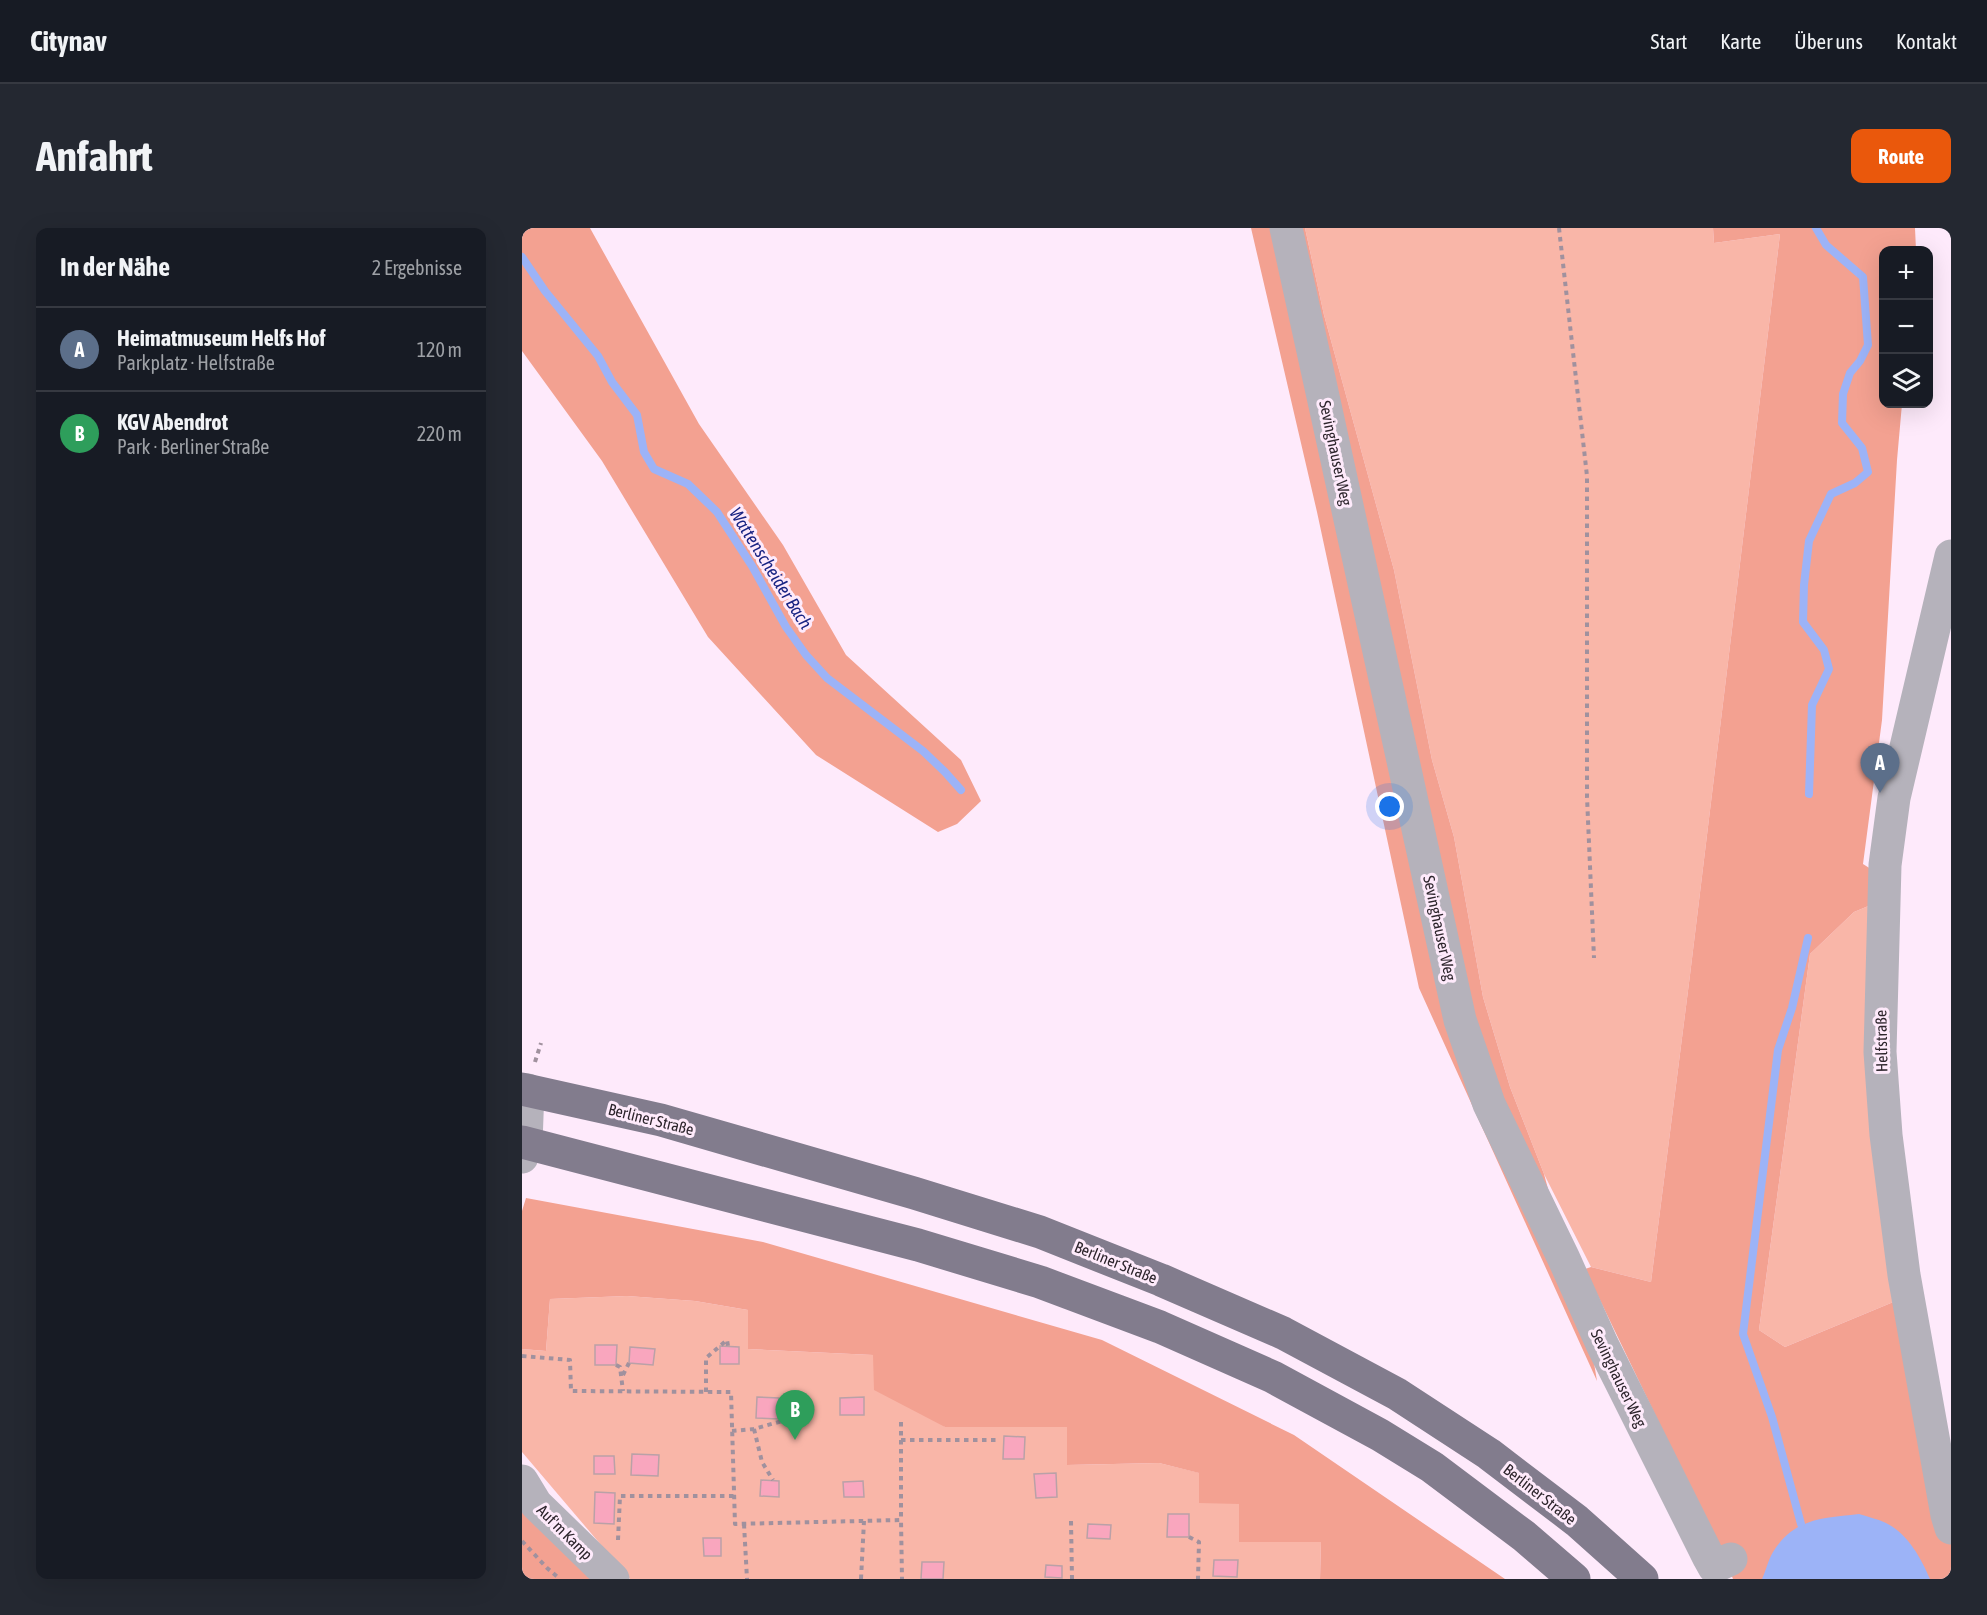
<!DOCTYPE html>
<html lang="de">
<head>
<meta charset="utf-8">
<style>
	:root { --surface:#171b24; --page:#242831; --text:#f1f3f6; --muted:#9ea1a6; --line:#363941; --accent:#ea580c }
	body { margin:0; font-family:"Asap Condensed",sans-serif; background:var(--page); color:var(--text) }
	.controls { position:absolute; right:18px; top:18px; display:grid; overflow:hidden; border-radius:12px; box-shadow:0 6px 24px #0002 }
	.controls button { width:54px; height:54px; display:grid; place-items:center; padding:0; border:0; border-bottom:2px solid var(--line); background:var(--surface); color:var(--text); font:30px sans-serif }
	.you { position:absolute; left:868px; top:579px; width:21px; height:21px; margin:-15px; border:4px solid #fff; border-radius:50%; background:#1a73e8; box-shadow:0 0 0 9px #1a73e833 }
	.badge { display:grid; place-items:center; width:39px; height:39px; border-radius:50%; background:var(--accent); color:#fff; font-size:20px; font-weight:700 }
	.pin { position:absolute; translate:-50% -50px; filter:drop-shadow(0 2px 3px #0008) }
	.pin::after { content:''; position:absolute; top:32px; width:21px; height:18px; background:inherit; clip-path:polygon(0 0,100% 0,50% 100%) }
	.list { margin:0; padding:0; list-style:none }
	h2 { display:flex; justify-content:space-between; align-items:center; height:78px; margin:0; padding:0 24px; font-size:26px }
	h2 small { font-size:20px; font-weight:400; color:var(--muted) }
	.list li { display:grid; grid-template-columns:39px 1fr auto; gap:18px; align-items:center; box-sizing:border-box; height:84px; padding:0 24px; border-top:2px solid var(--line) }
	.list b { display:block; font-size:22px; white-space:nowrap }
	.list p { margin:0; font-size:20px; white-space:nowrap; color:var(--muted) }
	.list em { font-size:20px; font-style:normal; color:var(--muted) }
	.icon { flex:none; width:33px; height:33px; fill:none; stroke:currentColor; stroke-width:2; stroke-linecap:round; stroke-linejoin:round }
	.map { position:relative; flex:none; width:1429px; height:1351px; overflow:hidden; border-radius:12px }
	header { display:flex; align-items:center; gap:36px; box-sizing:border-box; height:84px; padding:0 30px; background:var(--surface); border-bottom:2px solid var(--line) }
	header strong { font-size:28px }
	nav { display:flex; gap:33px; margin-inline-start:auto; font-size:21px }
	.intro { display:flex; align-items:center; justify-content:space-between; box-sizing:border-box; height:144px; padding:0 36px }
	h1 { margin:0; font-size:42px }
	.button { padding:15px 27px; border-radius:12px; background:var(--accent); color:#fff; font-size:21px; font-weight:700 }
	main { display:flex; gap:36px; padding:0 36px }
	aside { flex:1; background:var(--surface); border-radius:12px; box-shadow:0 6px 24px #0002 }
	.map>svg:first-child { display:block }
	.green { fill:#f9b6a8 }
	.forest { fill:#f3a191 }
	.water { fill:#9cb3f7 }
	.lines { fill:none; stroke-linecap:round; stroke-linejoin:round }
	.stream { stroke:#9cb3f7; stroke-width:8 }
	.building { fill:#f9a6be; stroke:#baa1a7; stroke-width:1.5 }
	.path { stroke:#a0919e; stroke-width:4; stroke-dasharray:4.5 4.5; stroke-linecap:butt }
	.minor { stroke:#b5b2bb; stroke-width:33 }
	.major { stroke:#827c8d; stroke-width:33 }
	.labels { text-anchor:middle; dominant-baseline:central; stroke-width:6; stroke-linejoin:round; paint-order:stroke }
	.street-label { font-size:16px; fill:#2d252c; stroke:#feeafb }
	.water-label { font-size:18px; font-style:italic; fill:#192483; stroke:#feeafb }
</style>
</head>
<body>
<header>
<strong>Citynav</strong>
<nav><a>Start</a><a>Karte</a><a>Über uns</a><a>Kontakt</a></nav>
</header>
<div class="intro"><h1>Anfahrt</h1><a class="button">Route</a></div>
<main>
<aside>
<h2>In der Nähe<small>2 Ergebnisse</small></h2>
<ul class="list">
<li><span class="badge" style="background:#5c6f8a">A</span><div><b>Heimatmuseum Helfs Hof</b><p>Parkplatz · Helfstraße</p></div><em>120 m</em></li>
<li><span class="badge" style="background:#2e9e5b">B</span><div><b>KGV Abendrot</b><p>Park · Berliner Straße</p></div><em>220 m</em></li>
</ul>
</aside>
<div class="map">
<svg width="1429" height="1351" viewBox="0 0 1429 1351">
	<rect width="100%" height="100%" fill="#feeafb"/>
	<path class="green" d="M783 0H1191L1192 15 1258 6 1168 747 1129 1054 1069 1039 1022 946 988 859 961 769 932 609 910 532 872 342 802 87Z
		M1356 674 1364 784 1393 1065 1263 1119 1237 1102 1288 726 1332 684Z
		M105 1068 173 1073 226 1082V1121L351 1127 423 1199H545L546 1237 637 1235 678 1245 717 1276 718 1314H799L798 1351H108L0 1224V1121L24 1123 28 1071Z"/>
	<path class="forest" d="M0 0H68L177 196 261 317 324 427 439 532 459 573 435 596 416 604 294 527 186 409 80 233 0 123Z
		M729 0H783L802 87 872 342 910 532 932 609 961 769 988 859 1022 946 1070 1123 1075 1153 897 760 795 284Z
		M1191 0H1393L1394 22H1362V176H1380L1375 232 1360 492 1341 636 1352 643 1356 674 1332 684 1288 726 1237 1102 1263 1119 1393 1065 1429 1262V1351H1211L1205 1336 1063 1041 1069 1039 1129 1054 1168 747 1258 6 1192 15Z
		M4 970 241 1014 580 1112 772 1207 983 1351H798L799 1314H717V1276L677 1275V1245L637 1235 545 1237V1199H423L352 1162 351 1127 226 1121V1082L173 1073 105 1068 28 1071 24 1123 0 1121V983Z
		M0 1264 77 1351H0Z"/>
	<path class="water" d="M1337 1286C1346 1289 1356 1291 1364 1295 1386 1306 1399 1330 1408 1351H1240C1244 1343 1246 1332 1251 1324 1272 1290 1301 1290 1337 1286Z"/>
	<g class="lines">
		<path class="stream" d="M0 29 23 63 76 128 90 154 115 187 122 224 132 241 166 256 195 284 230 338 264 399 284 427 305 450 401 523 423 544 439 562
			M1287 566 1290 477 1307 441 1302 422 1281 394 1282 357 1287 313 1309 266 1333 255 1346 244 1340 220 1320 195 1321 166 1328 145 1338 133 1346 117 1341 49 1304 17 1294 0
			M1279 1296 1250 1189 1221 1106 1256 822 1270 780 1286 710"/>
	</g>
	<path class="building" d="M73 1117H95L94 1137H73Z
		M198 1118 217 1119V1136H198Z
		M108 1119 133 1121 131 1137 107 1135Z
		M235 1169 257 1170 256 1191 234 1190Z
		M342 1169V1187H318V1170Z
		M482 1208 503 1209 502 1231H481Z
		M110 1226 137 1227 136 1248 109 1247Z
		M72 1228H92L93 1246H72Z
		M534 1245 535 1269 514 1270 512 1246Z
		M239 1252 257 1253V1269L238 1268Z
		M341 1253 342 1269H322L321 1254Z
		M73 1264 93 1265 92 1296 72 1295Z
		M646 1286H667V1309H645Z
		M566 1296 589 1297 588 1311 565 1310Z
		M181 1310H199V1328H182Z
		M692 1332H716L715 1349 691 1348Z
		M400 1334H422L421 1351H399Z
		M524 1337 540 1338V1350L523 1349Z"/>
	<g class="lines">
		<path class="path" d="M1037 0 1065 248V569L1072 730
			M13 834 19 815
			M0 1128 48 1132 49 1163 209 1164 213 1296 379 1292 380 1351
			M94 1137 98 1139 101 1163
			M101 1147 107 1135
			M184 1164V1130L205 1112 206 1118
			M379 1194V1292
			M232 1201 240 1234 251 1252
			M210 1203 232 1201 274 1189
			M379 1212H478
			M549 1293 550 1351
			M222 1296 225 1351
			M667 1309 677 1314 676 1351
			M96 1312 98 1268H212
			M0 1313 25 1340 38 1351
			M339 1351 342 1293"/>
		<path class="minor" d="M764 0 938 792 967 876 1042 1031 1080 1116 1187 1330 1192 1339 1209 1331
			M1429 328 1372 570 1363 637 1358 824 1364 907 1382 1047 1425 1287 1429 1300
			M0 929 4 915 6 862
			M0 1253 14 1276 91 1351"/>
		<path class="major" d="M0 861 139 892 392 965 518 1004 639 1052 761 1105 875 1166 967 1226 1055 1293 1120 1351
			M0 914 396 1017 518 1054 638 1099 751 1149 858 1207 910 1239 1002 1308 1052 1351"/>
	</g>
	<g class="labels">
		<g class="street-label">
			<text transform="translate(814 225) rotate(78)">Sevinghauser Weg</text>
			<text transform="translate(918 700) rotate(78)">Sevinghauser Weg</text>
			<text transform="translate(1359 813) rotate(-91)">Helfstraße</text>
			<text transform="translate(129 891) rotate(14)">Berliner Straße</text>
			<text transform="translate(594 1034) rotate(22)">Berliner Straße</text>
			<text transform="translate(1097 1150) rotate(64)">Sevinghauser Weg</text>
			<text transform="translate(1018 1266) rotate(38)">Berliner Straße</text>
			<text transform="translate(43 1304) rotate(45)">Auf'm Kamp</text>
		</g>
		<g class="water-label">
			<text transform="translate(249 340) rotate(58)">Wattenscheider Bach</text>
		</g>
	</g>
</svg>
<div class="controls">
<button>+</button>
<button>−</button>
<button><svg class="icon" aria-label="layers" viewBox="0 0 24 24"><path d="M12 4l9 5-9 5-9-5zM3 14l9 5 9-5"/></svg></button>
</div>
<div class="you"></div>
<div class="pin badge" style="left:1358px;top:565px;background:#5c6f8a">A</div>
<div class="pin badge" style="left:273px;top:1212px;background:#2e9e5b">B</div>
</div>
</main>
</body>
</html>
